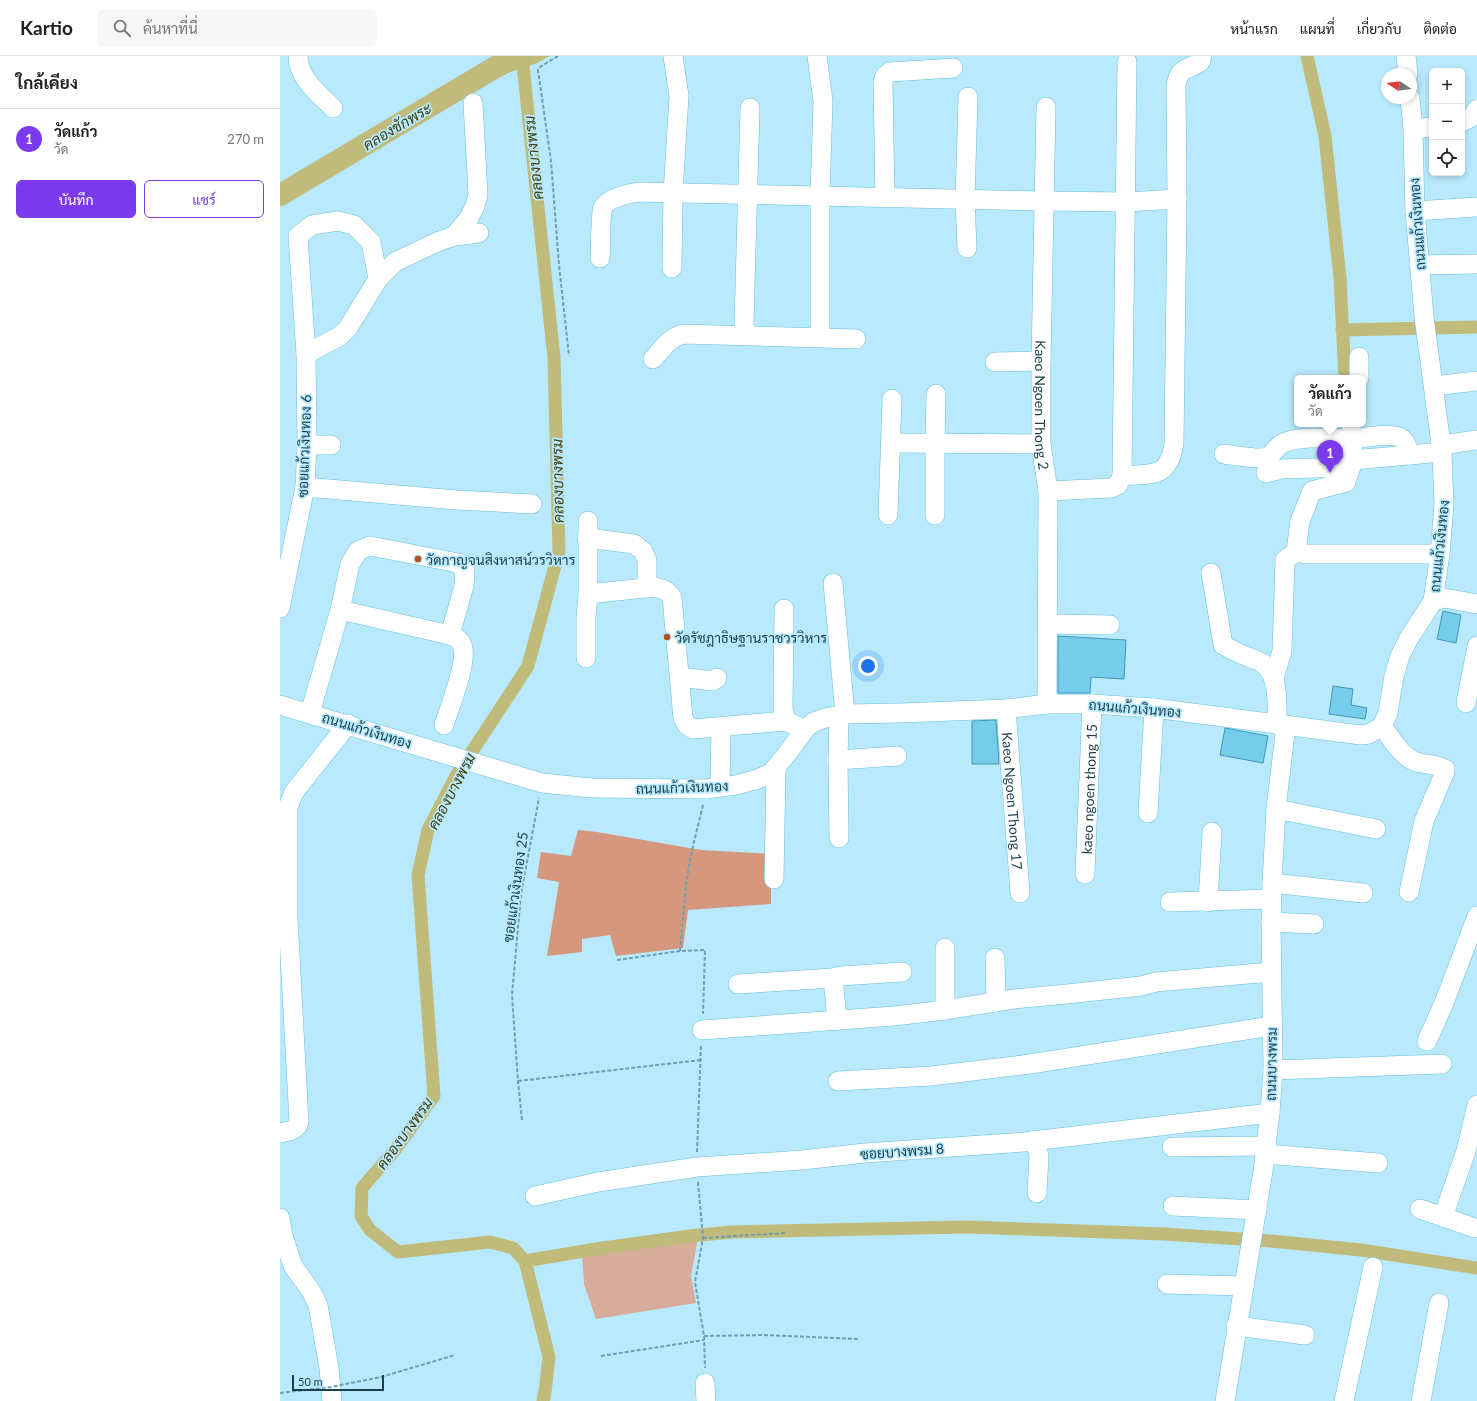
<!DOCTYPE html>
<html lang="th">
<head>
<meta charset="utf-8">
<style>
	:root { --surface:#fff; --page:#f6f6f6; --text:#202124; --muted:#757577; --line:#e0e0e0; --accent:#7c3aed }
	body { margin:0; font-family:Lato,Sarabun,sans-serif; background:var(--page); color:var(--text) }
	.controls { position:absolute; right:12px; top:12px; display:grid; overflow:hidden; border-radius:6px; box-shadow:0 2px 6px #0003 }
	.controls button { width:36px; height:36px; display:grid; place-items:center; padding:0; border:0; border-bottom:1px solid var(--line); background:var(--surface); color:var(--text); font:20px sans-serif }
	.compass { position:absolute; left:1101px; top:12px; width:36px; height:36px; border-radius:50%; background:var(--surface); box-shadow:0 2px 6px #0003; rotate:283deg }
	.scale { position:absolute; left:12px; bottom:10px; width:92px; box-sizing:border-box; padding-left:4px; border:2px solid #1b3f4c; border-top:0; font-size:11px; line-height:14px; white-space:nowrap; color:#1b3f4c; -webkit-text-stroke:3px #b8e9fc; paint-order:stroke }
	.you { position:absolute; left:588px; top:610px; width:14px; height:14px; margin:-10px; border:3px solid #fff; border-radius:50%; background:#1a73e8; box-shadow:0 0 0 6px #1a73e833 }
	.badge { display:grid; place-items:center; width:26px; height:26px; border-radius:50%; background:var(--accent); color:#fff; font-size:13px; font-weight:700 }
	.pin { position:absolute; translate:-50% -33px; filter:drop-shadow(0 1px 2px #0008) }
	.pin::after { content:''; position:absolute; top:21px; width:14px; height:12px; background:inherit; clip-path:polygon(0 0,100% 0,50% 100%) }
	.popup { position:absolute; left:1014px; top:319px; width:72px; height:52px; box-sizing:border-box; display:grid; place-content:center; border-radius:6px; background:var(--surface); filter:drop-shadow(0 1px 3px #0005); font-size:13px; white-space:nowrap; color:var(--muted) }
	.popup b { font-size:15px; color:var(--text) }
	.popup::after { content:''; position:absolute; left:50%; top:100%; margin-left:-8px; border:8px solid transparent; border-top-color:var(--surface) }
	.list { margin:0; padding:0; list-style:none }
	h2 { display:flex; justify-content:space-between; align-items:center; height:52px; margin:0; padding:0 16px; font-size:17px }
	h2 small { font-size:13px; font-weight:400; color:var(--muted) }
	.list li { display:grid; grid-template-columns:26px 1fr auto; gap:12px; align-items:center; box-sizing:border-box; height:60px; padding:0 16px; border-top:1px solid var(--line) }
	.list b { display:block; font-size:15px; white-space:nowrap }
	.list p { margin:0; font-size:13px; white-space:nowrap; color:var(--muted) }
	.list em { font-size:13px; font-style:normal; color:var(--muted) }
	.actions { display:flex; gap:8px; padding:12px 16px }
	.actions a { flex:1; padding:9px 0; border:1px solid var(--accent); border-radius:6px; text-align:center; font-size:14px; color:var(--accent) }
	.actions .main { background:var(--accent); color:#fff }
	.icon { flex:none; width:22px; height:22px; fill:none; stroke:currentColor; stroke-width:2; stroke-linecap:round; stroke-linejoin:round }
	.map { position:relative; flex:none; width:1197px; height:1345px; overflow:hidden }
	header { display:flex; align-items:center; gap:24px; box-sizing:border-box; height:56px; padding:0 20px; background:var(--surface); border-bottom:1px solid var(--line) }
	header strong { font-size:19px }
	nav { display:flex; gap:22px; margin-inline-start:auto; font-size:14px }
	.search { width:280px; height:36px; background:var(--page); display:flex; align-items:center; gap:10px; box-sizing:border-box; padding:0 14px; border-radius:6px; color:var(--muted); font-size:15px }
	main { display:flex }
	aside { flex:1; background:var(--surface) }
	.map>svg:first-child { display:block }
	.green { fill:#d7ac9a }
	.forest { fill:#d5987e }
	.water { fill:#c0ba7b }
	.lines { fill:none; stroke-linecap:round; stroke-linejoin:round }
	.canal { stroke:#c0ba7b; stroke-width:13 }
	.river { stroke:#c0ba7b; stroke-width:22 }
	.building { fill:#76cceb; stroke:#3f98b5 }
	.minor-casing { stroke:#68bfdd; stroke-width:20 }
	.path { stroke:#739eae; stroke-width:2; stroke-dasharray:4 2; stroke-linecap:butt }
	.minor { stroke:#fff; stroke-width:19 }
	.path-bridge { stroke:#739eae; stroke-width:2; stroke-dasharray:4 2; stroke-linecap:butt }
	.poi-dot { fill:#b65120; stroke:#b8e9fc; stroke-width:1.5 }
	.labels { text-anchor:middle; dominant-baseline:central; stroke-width:3.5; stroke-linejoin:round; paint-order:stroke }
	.street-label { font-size:14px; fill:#1b3f4c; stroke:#b8e9fc }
	.poi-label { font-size:14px; fill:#1b3f4c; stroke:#b8e9fc; text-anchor:start }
	.water-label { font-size:15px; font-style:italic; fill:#474211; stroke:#b8e9fc }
</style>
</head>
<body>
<header>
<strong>Kartio</strong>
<div class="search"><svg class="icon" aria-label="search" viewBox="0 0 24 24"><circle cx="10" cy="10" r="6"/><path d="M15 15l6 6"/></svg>ค้นหาที่นี่</div>
<nav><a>หน้าแรก</a><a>แผนที่</a><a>เกี่ยวกับ</a><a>ติดต่อ</a></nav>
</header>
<main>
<aside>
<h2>ใกล้เคียง<small></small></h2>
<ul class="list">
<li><span class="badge">1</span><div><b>วัดแก้ว</b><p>วัด</p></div><em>270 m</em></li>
</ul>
<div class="actions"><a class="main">บันทึก</a><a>แชร์</a></div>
</aside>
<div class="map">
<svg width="1197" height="1345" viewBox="0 0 1197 1345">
	<rect width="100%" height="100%" fill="#b8e9fc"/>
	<path class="green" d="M418 1182 411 1220 416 1247 316 1263 304 1228 302 1199Z"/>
	<path class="forest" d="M298 774 317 776 421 794 491 798V848L408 854 403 892 336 900 330 879 302 883V896L267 900 279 826 257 822 261 796 291 800Z"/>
	<path class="water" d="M220 0H270L257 7 228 17 160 53 150 37Z"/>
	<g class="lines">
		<path class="canal" d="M242 0 274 302 279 495 248 610 176 720 148 774 138 819 154 1040 115 1094 82 1132 81 1160 90 1174 118 1196 210 1186 233 1192 245 1205 269 1301 265 1336 263 1345
			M1027 0 1045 80 1060 222 1065 322
			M1062 274 1197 271
			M245 1205 316 1193 410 1180 452 1176 686 1171 885 1178 991 1185 1081 1194 1197 1212"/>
		<path class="river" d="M0 139 234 0"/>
	</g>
	<path class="building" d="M1163 555 1181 559 1176 587 1157 583Z
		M778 580 846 584 844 623 811 621 810 637H778Z
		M1053 630 1073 633 1071 649 1087 652 1085 663 1049 658Z
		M716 664 719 708H692V665Z
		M945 672 988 680 983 707 940 699Z"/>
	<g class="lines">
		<g class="minor-casing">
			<g id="minor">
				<path d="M18 0C18 22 39 38 53 52"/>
				<path d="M537 0 543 45 540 140V281"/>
				<path d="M1126 0 1128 18"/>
				<path id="s1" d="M766 51 761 305V388L768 435 767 648"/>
				<path d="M1182 66 1192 61 1197 53"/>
				<path d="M1133 73 1152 71"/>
				<path d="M605 142 603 26 605 20 610 16 673 12"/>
				<path d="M1135 155 1197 151"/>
				<path d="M174 180 199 177"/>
				<path d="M687 192 685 143 688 41"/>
				<path d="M320 202C321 192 320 159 323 151 328 142 348 138 358 136L764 145 846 146 897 143"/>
				<path d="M1139 209 1197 208"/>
				<path d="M392 212 393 137 399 40 393 0"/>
				<path d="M465 279 464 267 470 52"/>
				<path d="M26 298 60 280 68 272 98 223 115 206 157 186 174 180 189 162 195 150 198 138 193 47"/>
				<path d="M373 303C382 293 390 281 403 278L576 283"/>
				<path d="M715 306 761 305"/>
				<path d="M1079 322V301"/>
				<path d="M1154 330 1197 325"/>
				<path d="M610 387 761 388"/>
				<path d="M27 389H51"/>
				<path d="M1161 389 1197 384"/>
				<path d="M944 398C953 399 979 404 987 401 994 398 997 388 1006 386 1026 379 1050 383 1070 383 1083 382 1109 377 1119 381 1127 384 1127 393 1130 399"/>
				<path d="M1073 404 1162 396"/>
				<path d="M986 417 1001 413 1071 411"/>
				<path d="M842 420 847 6"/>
				<path d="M25 431 176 444 252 448"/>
				<path d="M768 435 831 432 838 429 842 420C873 417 888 423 894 388L897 143 896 29C900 10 906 15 920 6L922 0"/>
				<path d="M608 459 612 343"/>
				<path d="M655 459V387L656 338"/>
				<path d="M308 465V538"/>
				<path d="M307 482 354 488 363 495 367 504V532"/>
				<path d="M1016 496 1020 465 1032 435 1066 426 1073 404 1071 368"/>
				<path d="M931 517 943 589C952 594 961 599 971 602 974 604 979 604 982 607 999 617 998 650 996 668"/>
				<path d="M553 527 565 658"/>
				<path d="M1153 545 1164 542 1197 548"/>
				<path d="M0 552 25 431 27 389 26 298 18 180 32 169 58 165 74 169 91 186 98 223"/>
				<path d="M504 553 503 653 506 665 517 670"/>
				<path d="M60 554 70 508 78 495 90 490 178 507 185 515 184 530 170 579"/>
				<path d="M768 568 830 569"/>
				<path d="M306 602V561L308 538 374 531 385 534 392 541 403 662 407 669 413 673 506 665"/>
				<path d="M400 621 432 625 437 622"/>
				<path d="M994 622 1002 595 1005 504 1016 496 1026 498H1160"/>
				<path d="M1186 647 1197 590"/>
				<path d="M0 649 262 727 311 732 426 733 456 729 478 723 492 716 506 699 526 672 534 666 545 662 565 658 619 657 726 653 767 648H812L874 652 1081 679 1089 678 1102 670 1108 657 1114 620 1120 600 1129 582 1153 545 1160 498 1164 448 1162 396 1144 261 1135 155 1133 73 1130 42"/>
				<path id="s2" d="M726 653 740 837"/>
				<path d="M30 657 60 554 170 579C175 581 180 583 182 589 189 603 169 653 164 669"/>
				<path d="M1102 670C1112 683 1121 701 1137 706 1146 709 1156 708 1165 713V716L1144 765 1129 836"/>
				<path d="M558 704 617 700"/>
				<path d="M440 731 441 671"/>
				<path d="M996 753 1096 773"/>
				<path d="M868 757 874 652"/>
				<path d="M559 782 558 704 559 659"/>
				<path id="s3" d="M805 818 812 648"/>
				<path d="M494 823 496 711"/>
				<path d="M992 827 1083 837"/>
				<path d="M890 846 991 843"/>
				<path d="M928 846 932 776"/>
				<path d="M991 866 1034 868"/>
				<path d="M715 902 716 946"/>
				<path d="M458 928 553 922"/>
				<path d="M665 954V892"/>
				<path d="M557 964 553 922 561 920 622 916"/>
				<path d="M422 974 614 960 665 954 734 943 787 938 861 930 876 926 991 916"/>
				<path d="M1147 985 1164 947 1197 860"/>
				<path d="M993 1014 1162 1008"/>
				<path d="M558 1025 651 1020 750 1008 992 970"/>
				<path d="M0 1077C8 1075 17 1075 19 1066L8 863V751L14 736 68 668"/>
				<path d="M755 1084 759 1100 757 1137"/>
				<path d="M892 1091 986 1090"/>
				<path d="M985 1098 1098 1107"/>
				<path d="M255 1140 318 1126 417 1111 522 1104 585 1097 744 1086 990 1057"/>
				<path d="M893 1150 977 1154"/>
				<path d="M1140 1153 1195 1172"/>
				<path d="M1163 1161 1186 1095 1197 1049"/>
				<path d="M0 1162 3 1180 13 1210 31 1235 38 1249 49 1312 52 1345"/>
				<path d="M887 1228 964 1230"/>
				<path d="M956 1270 1025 1279"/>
				<path d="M425 1327 426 1345"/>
				<path d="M945 1345 983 1115 990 1057 993 1014 991 866 992 827 996 753 1006 669"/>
				<path d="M1064 1345 1093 1211"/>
				<path d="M1141 1345 1159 1247"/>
			</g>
		</g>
		<path class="path" d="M278 0 260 11 258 14 271 105 279 209 289 300
			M423 749 412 794 406 828 400 895 425 894 423 958
			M337 904 400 895
			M238 1025 421 1004
			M242 1064 238 1025 232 939 241 838 259 742
			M417 1096 421 988
			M418 1126 423 1182 415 1226 424 1280 425 1312
			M423 1182 506 1177
			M424 1280 484 1279 580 1283
			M321 1300 424 1284"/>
		<use href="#minor" class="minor"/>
		<path class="path-bridge" d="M0 1337 51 1331 101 1321 175 1299"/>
	</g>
	<g class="poi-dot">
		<circle cx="138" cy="503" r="4"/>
		<circle cx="387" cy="581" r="4"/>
	</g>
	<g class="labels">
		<g class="street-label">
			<text transform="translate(1137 168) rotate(-94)">ถนนแก้วเงินทอง</text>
			<text stroke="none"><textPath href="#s1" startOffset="298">Kaeo Ngoen Thong 2</textPath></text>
			<text transform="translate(24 390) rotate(-88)">ซอยแก้วเงินทอง 6</text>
			<text transform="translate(1159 490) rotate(-84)">ถนนแก้วเงินทอง</text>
			<text transform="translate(855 652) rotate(5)">ถนนแก้วเงินทอง</text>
			<text transform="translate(87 674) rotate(17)">ถนนแก้วเงินทอง</text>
			<text transform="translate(402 731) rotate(-2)">ถนนแก้วเงินทอง</text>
			<text stroke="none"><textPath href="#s3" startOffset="85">kaeo ngoen thong 15</textPath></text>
			<text stroke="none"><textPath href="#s2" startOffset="92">Kaeo Ngoen Thong 17</textPath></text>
			<text transform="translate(235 831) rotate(-82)">ซอยแก้วเงินทอง 25</text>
			<text transform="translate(991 1008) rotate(-89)">ถนนบางพรม</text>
			<text transform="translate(622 1095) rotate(-4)">ซอยบางพรม 8</text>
		</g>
		<g class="poi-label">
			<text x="146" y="503">วัดกาญจนสิงหาสน์วรวิหาร</text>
			<text x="395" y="581">วัดรัชฎาธิษฐานราชวรวิหาร</text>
		</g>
		<g class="water-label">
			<text transform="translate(117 70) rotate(-31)">คลองชักพระ</text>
			<text transform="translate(253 102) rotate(-96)">คลองบางพรม</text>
			<text transform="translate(277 425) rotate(-91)">คลองบางพรม</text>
			<text transform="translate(171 735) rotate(-62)">คลองบางพรม</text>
			<text transform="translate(124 1077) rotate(-54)">คลองบางพรม</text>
		</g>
	</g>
</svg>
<div class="controls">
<button>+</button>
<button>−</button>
<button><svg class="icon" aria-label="locate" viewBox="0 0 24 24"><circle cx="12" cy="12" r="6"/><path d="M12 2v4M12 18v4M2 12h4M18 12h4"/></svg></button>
</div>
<svg class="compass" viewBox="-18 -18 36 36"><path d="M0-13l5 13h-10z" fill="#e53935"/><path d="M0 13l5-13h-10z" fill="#757577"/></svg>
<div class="scale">50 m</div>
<div class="you"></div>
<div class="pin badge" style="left:1050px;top:417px">1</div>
<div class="popup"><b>วัดแก้ว</b>วัด</div>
</div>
</main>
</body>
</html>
